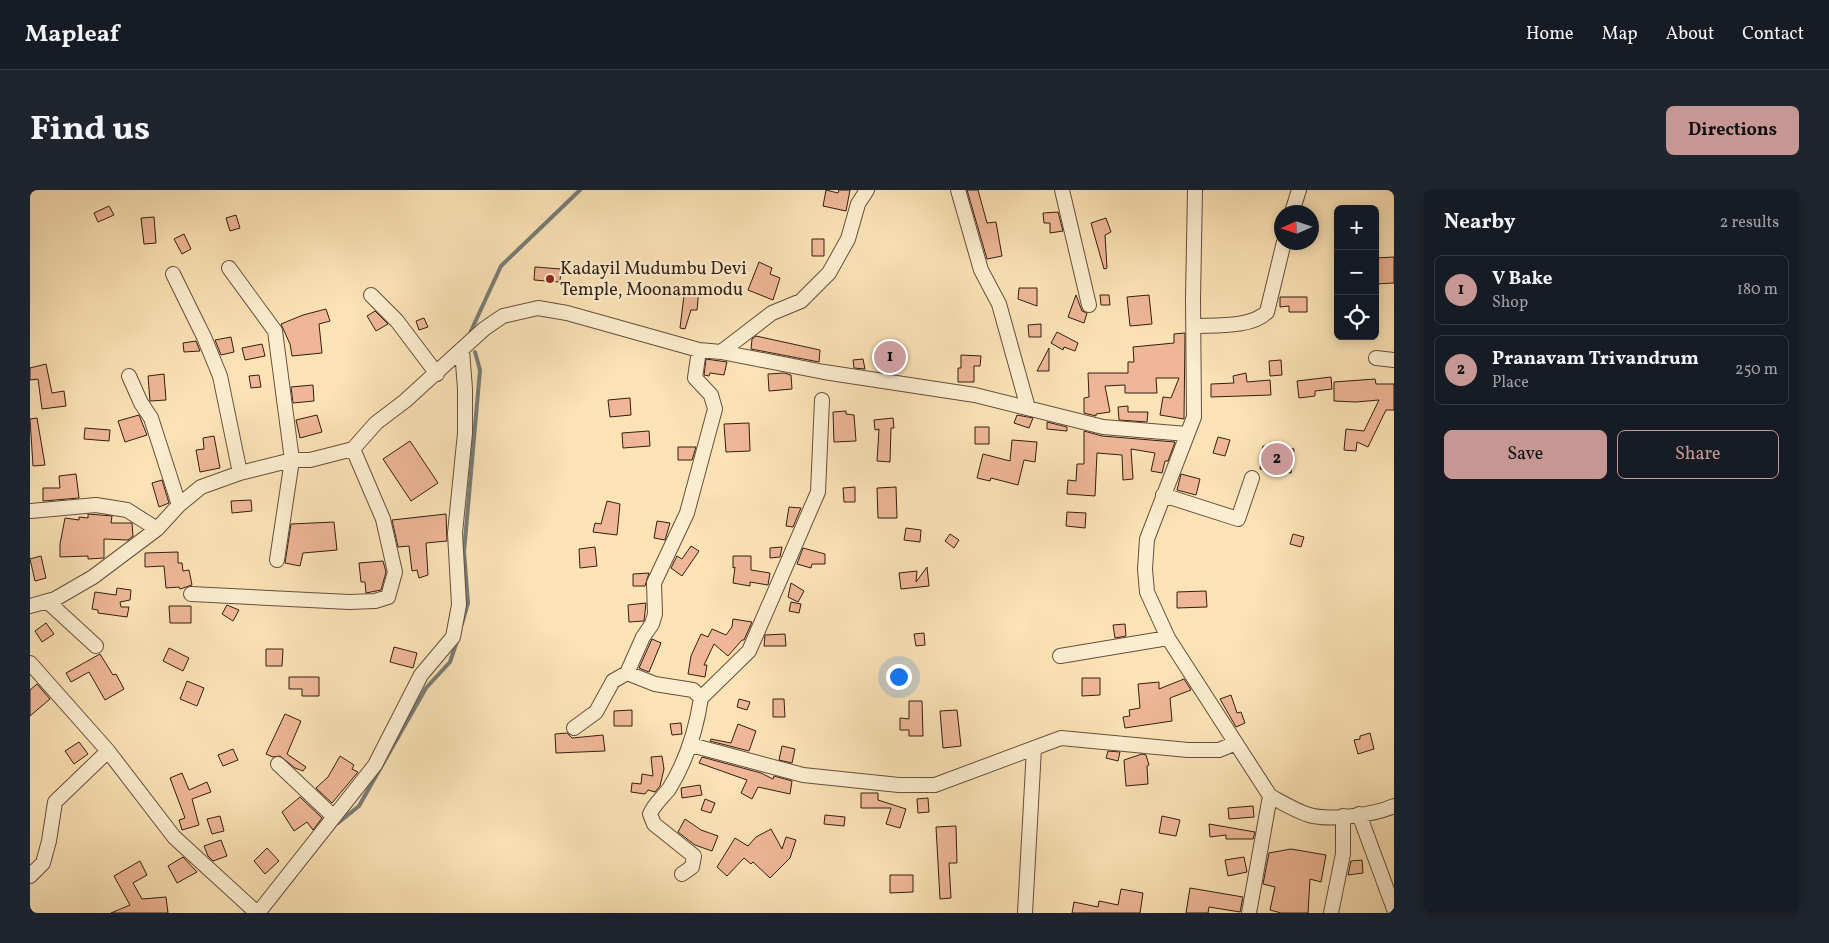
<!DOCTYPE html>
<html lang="en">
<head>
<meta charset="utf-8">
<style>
	:root { --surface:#171b24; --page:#20242c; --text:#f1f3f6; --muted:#9ea1a6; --line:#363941; --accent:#c59692 }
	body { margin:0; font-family:Vollkorn,serif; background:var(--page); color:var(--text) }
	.controls { position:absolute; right:15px; top:15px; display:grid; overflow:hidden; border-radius:8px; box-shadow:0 2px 12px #0003 }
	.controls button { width:45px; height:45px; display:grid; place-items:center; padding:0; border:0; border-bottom:1px solid var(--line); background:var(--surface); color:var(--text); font:25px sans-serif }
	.compass { position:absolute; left:1244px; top:15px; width:45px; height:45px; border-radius:50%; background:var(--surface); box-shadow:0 2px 12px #0003; rotate:267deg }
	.you { position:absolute; left:868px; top:486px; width:18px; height:18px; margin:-12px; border:4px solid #fff; border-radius:50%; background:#1a73e8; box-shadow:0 0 0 8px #1a73e833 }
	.badge { display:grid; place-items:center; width:32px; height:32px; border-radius:50%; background:var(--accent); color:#111; font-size:16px; font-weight:700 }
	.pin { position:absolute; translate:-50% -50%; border:2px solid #fff; box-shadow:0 1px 5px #0006 }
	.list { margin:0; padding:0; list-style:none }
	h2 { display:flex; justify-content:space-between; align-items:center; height:65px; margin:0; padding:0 20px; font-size:21px }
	h2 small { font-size:16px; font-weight:400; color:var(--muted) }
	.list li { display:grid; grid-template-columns:32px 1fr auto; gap:15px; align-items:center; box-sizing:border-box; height:70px; margin:0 10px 10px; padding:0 10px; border:1px solid var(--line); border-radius:8px }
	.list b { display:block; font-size:19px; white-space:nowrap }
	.list p { margin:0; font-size:16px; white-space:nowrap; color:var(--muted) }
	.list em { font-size:16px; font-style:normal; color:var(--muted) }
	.actions { display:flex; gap:10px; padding:15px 20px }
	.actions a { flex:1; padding:11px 0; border:1px solid var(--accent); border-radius:8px; text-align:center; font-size:18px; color:var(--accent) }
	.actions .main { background:var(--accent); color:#111 }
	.icon { flex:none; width:28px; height:28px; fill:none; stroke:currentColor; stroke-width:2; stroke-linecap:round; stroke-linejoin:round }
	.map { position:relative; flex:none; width:1364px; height:723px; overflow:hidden; border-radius:8px }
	header { display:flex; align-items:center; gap:30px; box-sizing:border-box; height:70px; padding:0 25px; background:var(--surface); border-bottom:1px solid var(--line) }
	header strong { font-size:24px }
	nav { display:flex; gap:28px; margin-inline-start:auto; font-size:18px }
	.intro { display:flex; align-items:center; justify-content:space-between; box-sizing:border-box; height:120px; padding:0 30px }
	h1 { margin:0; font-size:35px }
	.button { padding:12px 22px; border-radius:8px; background:var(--accent); color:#111; font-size:18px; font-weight:700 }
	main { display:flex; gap:30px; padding:0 30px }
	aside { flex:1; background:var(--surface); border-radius:8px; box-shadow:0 2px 12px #0003 }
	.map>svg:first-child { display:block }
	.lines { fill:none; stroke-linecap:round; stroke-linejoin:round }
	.stream { stroke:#777c77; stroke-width:4 }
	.building { fill:#efb797; stroke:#331e12 }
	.minor-casing { stroke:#654f3b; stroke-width:16 }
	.minor { stroke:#fcedd0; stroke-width:14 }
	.poi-dot { fill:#8f2418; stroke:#fcedd0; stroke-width:2 }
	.labels { text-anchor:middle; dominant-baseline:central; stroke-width:4.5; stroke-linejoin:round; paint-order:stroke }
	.poi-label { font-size:18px; fill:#331e12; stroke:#fcedd0; text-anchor:start }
</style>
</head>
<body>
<header>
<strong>Mapleaf</strong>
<nav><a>Home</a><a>Map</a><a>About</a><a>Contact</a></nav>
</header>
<div class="intro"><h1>Find us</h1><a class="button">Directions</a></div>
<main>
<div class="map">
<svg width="1364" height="723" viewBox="0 0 1364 723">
	<rect width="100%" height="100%" fill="#fbe3b6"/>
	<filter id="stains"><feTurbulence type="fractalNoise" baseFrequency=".004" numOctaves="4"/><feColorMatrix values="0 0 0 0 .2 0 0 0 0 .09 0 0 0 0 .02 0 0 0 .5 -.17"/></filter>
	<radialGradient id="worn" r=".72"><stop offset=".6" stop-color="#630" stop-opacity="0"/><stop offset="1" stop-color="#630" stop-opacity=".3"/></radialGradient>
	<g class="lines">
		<path class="stream" d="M440 143 471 76 550 0
			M432 434 438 413 434 362 450 180 445 162
			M308 633 329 616 396 498 420 472 427 451"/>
	</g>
	<path class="building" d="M796 0 808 3 809 0H820L816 21 793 16Z
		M937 0H948L957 33 966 32 972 66 957 69Z
		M79 16 84 25 68 32 64 23Z
		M1028 22 1033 41 1020 43V33H1014L1013 23Z
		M206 25 210 38 200 41 196 28Z
		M124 27 126 53 114 54 111 28Z
		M1076 28 1081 42 1075 45 1077 78 1074 79 1061 33Z
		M154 44 161 59 152 64 144 49Z
		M782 49H794V66H782Z
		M1364 67V93L1345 94V68Z
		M729 72 742 78 740 84 750 88 743 110 718 100Z
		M505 77 531 79 530 92 504 90Z
		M655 97 669 99 667 120H661L655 139 650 138Z
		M989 98H1007V116L988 109Z
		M1046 105 1052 121 1057 123 1054 133 1038 127Z
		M1070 105H1079L1080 115H1071Z
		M1119 105 1122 134 1100 136 1097 107Z
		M1250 107H1277V122H1259V116L1250 117Z
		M296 119 300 131 289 134 292 163 262 166 260 154 251 134 273 125Z
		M345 121 358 134 346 141 337 126Z
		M394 128 398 137 389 140 386 131Z
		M1011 134V147H999L998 135Z
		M1027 142 1048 153 1045 161 1034 157 1033 160 1021 153Z
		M1155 143 1154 229 1130 225 1133 207 1141 208 1149 188H1126L1127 203H1095V195L1075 196 1080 222 1066 224V226L1054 223V208L1059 207 1058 183H1098V172H1104L1103 157 1144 153V144Z
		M726 146 790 160 789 172 721 159 722 149Z
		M201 147 204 162 191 165 185 150Z
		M166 151 170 161 154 162 153 153Z
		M232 154 235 166 215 170 212 158Z
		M1019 158V181H1007Z
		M931 165 951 166 950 176H944V192H928V178H931Z
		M676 169 697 172 694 185 680 183 679 186 674 185Z
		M833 169 835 179 824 178 823 170Z
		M1251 170 1252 185 1240 186 1239 171Z
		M16 174 22 203 34 201 36 216 12 219 8 189 0 190V178Z
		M754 183 761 185 762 199 739 201 738 184Z
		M1216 183 1217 192 1240 190 1241 205 1181 207V194L1204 193 1203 186Z
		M134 184 136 210 120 211 118 186Z
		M229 185 231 197 221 198 219 186Z
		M1301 187 1302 199 1285 201V206L1269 208 1267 191Z
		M1345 189 1346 194H1364V220H1356L1338 257 1327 252 1326 261 1314 260 1316 239 1334 241 1349 210 1326 212 1304 211V192Z
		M283 195 284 211 263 213 261 197Z
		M600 208 601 225 580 227 578 210Z
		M1098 216V222H1118L1117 232 1089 230 1088 217Z
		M816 221V224L824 225 826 251 804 252 803 222Z
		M109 225 117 245 95 252 88 231Z
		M287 225 292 242 270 248 266 230Z
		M987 225 1003 228 999 238 984 233Z
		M7 228 15 275 3 276 0 229Z
		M863 228 864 238H861L860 272 847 271 849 239 845 240 844 230Z
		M1017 232 1037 237V241L1017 239Z
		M719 233 720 261 696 262 694 234Z
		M945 237H959V254H945Z
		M55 238 80 240 79 251 54 249Z
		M619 241 620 256 593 258 592 243Z
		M1054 241 1072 246 1145 252 1138 271H1135L1132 283 1121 281 1125 263 1101 259 1103 289 1093 290 1092 265 1067 263 1065 306 1037 304 1038 290 1046 291 1047 274H1054Z
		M184 246 190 278 170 282 166 260 174 259 173 248Z
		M1188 247 1200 250 1195 266 1183 263Z
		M982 250 1007 252 1005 272 994 270 988 295 961 288 960 291 947 288 953 264 980 271Z
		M380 251 408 293 381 311 353 269Z
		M1233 256 1264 259 1261 283 1230 279Z
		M648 257H666L662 270H648Z
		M46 284 49 308 13 311V298H30L29 286Z
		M1151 284 1170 289 1166 305 1147 300Z
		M132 290 139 313 129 317 122 293Z
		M825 297V312H814L813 298Z
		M866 297 867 328H848L847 298Z
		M221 310 222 321 202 323 201 311Z
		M577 311 590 314 587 345 563 342 565 333 571 334Z
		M759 317 771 318 763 337 756 336Z
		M1037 322 1056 323 1055 338 1036 336Z
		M58 324 82 326 81 333H102L103 346 98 350 74 349V368L58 369V366L30 367V354L35 328 49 330V327L58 328Z
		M416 324 417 351 396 353 398 385 389 388 387 380 382 381 379 356 368 357 362 330Z
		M627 331 640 333 635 350 624 348Z
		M304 332 307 360 273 363 270 376 255 373 261 334Z
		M876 338 891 340 890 352 874 350Z
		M920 344 929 350 924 358 915 351Z
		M1263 344 1274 347 1271 357 1260 354Z
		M661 356 669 361 652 386 641 378 647 366 652 369Z
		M565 357 567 376 550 378 549 359Z
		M752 357 750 367 740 368V358Z
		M773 358 795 364V374H782L781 378 767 374Z
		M148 362V373H152L153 381 159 380 162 395 150 399 149 397 136 398 134 376 115 377V363Z
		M11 366 16 388 5 391 0 369Z
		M703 366H721V380L740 383 738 395 720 392V396L703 393 705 377 703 378Z
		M353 371 356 382 351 400 336 403 335 392H331L329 373Z
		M897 377 899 396 871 399 869 383 887 381 886 392Z
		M619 383 615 396H603V384Z
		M761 393 774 401 768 412 758 407Z
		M87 398 101 400 100 410 90 412 91 417H99L97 427 68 423V420L62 419 65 402 86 405Z
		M1176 401 1177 417 1147 418V402Z
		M761 412 771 414 769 423 759 421Z
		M616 413 614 431 599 432 598 415Z
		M197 415 209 420 203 431 192 424Z
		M139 416H161V433H140Z
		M703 429 722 432 714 450H712L698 466 684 454 674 475H677L675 487 658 484 661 466 671 444 678 447 682 439 696 445 702 437Z
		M16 433 24 444 12 452 5 441Z
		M1095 434 1096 446 1085 448 1083 435Z
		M894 443 895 455 886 456 884 444Z
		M755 444 756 456H734L735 445Z
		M622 449 631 453 619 482 609 478Z
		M364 457 387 463 383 478 360 472Z
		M139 458 159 468 153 481 133 471Z
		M236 459H253L252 476H236Z
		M70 464 83 485 86 484 94 499 75 510 59 482 41 492 36 483Z
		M259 487H289V506H272V499H259Z
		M1052 488H1070V505L1052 506Z
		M1154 489 1161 500 1140 508 1142 531 1095 538 1093 527 1100 526 1099 520 1110 518 1108 494 1129 492V499Z
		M157 491 174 498 167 516 150 509Z
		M7 494 20 509 0 526V500Z
		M1201 505 1207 523 1211 522 1215 533 1206 537 1190 509Z
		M709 509 720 512 717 520 707 517Z
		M743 509H754L755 527H743Z
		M879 511H892L893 546H879V540H870V528L879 529Z
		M602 520V536H584V521Z
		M927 520 931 556 913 558 910 521Z
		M255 524 271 531 257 564 276 577 273 581 265 578 250 566 243 567 236 564Z
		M651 533 652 544 642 545 640 534Z
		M708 534 726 541 719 561 680 551 681 549 701 553Z
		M537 543 542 548 573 545 575 561 526 563 525 544Z
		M1340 543 1344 559 1328 564 1324 550 1330 549V546Z
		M49 552 58 564 44 574 35 561Z
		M752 556 765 559 762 573 749 570Z
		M203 559 208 570 193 576 188 565Z
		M1078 561 1090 562 1088 571 1076 568Z
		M1112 564 1116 565 1119 575 1117 576 1118 594 1096 596 1094 570Z
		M310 566 324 575 322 579 328 582 302 613 286 598 298 587Z
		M632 566 634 579 630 596 625 602 618 600 615 604 601 602 602 593 611 594 612 584 623 586 621 567Z
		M672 567 731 583 743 589 744 586 762 591 760 604 728 597 722 609 711 603 717 590 669 573Z
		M152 583 159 600 177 592 181 602 162 609 169 635 152 640 149 630 155 628 140 588Z
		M670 595 672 605 652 608 651 598Z
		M831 603H848V610L876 619 870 638 856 634 861 618H831Z
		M270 607 292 628 283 640 277 632 264 641 252 622Z
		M898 608 899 622 888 623 887 609Z
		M675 609 685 613 681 623 671 620Z
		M1223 616 1224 627 1199 629 1198 618Z
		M795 625 815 627 814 636 794 634Z
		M190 626 194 641 182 644 177 629Z
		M1132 626 1150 630 1146 646 1129 643Z
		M655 629 671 640 688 646 682 661 665 655 648 642Z
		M1179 634 1225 642 1223 649H1196V645L1180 647Z
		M926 636 927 673H919L921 708 910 709 906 637Z
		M741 639 752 659 756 647 766 650 760 668 740 688 723 672 721 674 714 668 697 686 687 677 705 648 718 656 726 647Z
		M191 650 197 666 183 671 178 666 174 656Z
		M237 658 249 671 235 684 224 671Z
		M1261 659 1296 665 1291 692 1280 689 1278 723H1251L1240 720 1245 697 1233 694 1239 663Z
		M153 667 167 682 147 693 138 676Z
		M1214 667 1217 682 1198 686 1195 670Z
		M1332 670 1333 683 1318 685 1321 671Z
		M110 671 117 685 103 693 112 709 136 707 138 723H81L100 715 84 686Z
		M860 685H883V702L860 703Z
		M1160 698 1213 707 1210 722 1179 717 1178 723H1156Z
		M1091 699 1113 703 1110 723H1042L1044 712 1068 717 1069 711 1088 715Z"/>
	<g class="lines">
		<g class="minor-casing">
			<path id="minor" d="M928 0 951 80 969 114 998 218
				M1032 0 1059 115
				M1165 0 1163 109 1164 227 1117 349 1115 379 1117 402 1138 448 1240 606
				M1262 22 1269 0
				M199 78 245 141 262 270 247 370
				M143 84 174 147 190 186 210 283
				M341 105 367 131 407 184
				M1164 136C1185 135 1221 138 1237 122L1254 52
				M691 162 794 182 945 205 1073 237 1157 244
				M1346 168 1364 170
				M99 186 111 213 121 228 149 315
				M1133 305 1208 329 1222 288
				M1 321 66 315 97 320 127 339
				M161 404 319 412 345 411 358 407 365 382 353 329 323 259
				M17 411 66 456
				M0 416 25 409 63 387 127 339 149 315 171 297 210 283 262 270H280L323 259 346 233 375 211 454 139 473 126 508 118 537 123 669 160 691 162 742 123 771 111 799 83 818 49 828 14 837 0
				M1030 466 1138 448
				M0 473 78 561 144 647 227 723
				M597 483 625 494 663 500 671 508C666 541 657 570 639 599 633 607 624 614 620 624L624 634 664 666 662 677 652 684
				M671 508 719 461 788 302 792 210
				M544 538 566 522 583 491 597 483 613 447 622 434 625 424 624 393 657 323 685 219 681 205 665 188 669 160
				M661 555 773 585 869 595H905L1031 548 1158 560H1189L1206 553
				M248 574 304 627
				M1329 624 1364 719
				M0 686 13 673 19 651 25 612 78 561
				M228 723 345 575 391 485 423 447 429 415 425 343 435 243V199L432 160
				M995 723 1004 558
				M1219 723 1240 606C1253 613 1266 621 1279 625 1300 631 1344 625 1364 616
				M1301 723 1313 664V626"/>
		</g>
		<use href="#minor" class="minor"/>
	</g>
	<circle class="poi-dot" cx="520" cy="89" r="5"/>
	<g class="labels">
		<g class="poi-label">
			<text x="530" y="79">Kadayil Mudumbu Devi<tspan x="530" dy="21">Temple, Moonammodu</tspan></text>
		</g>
	</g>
	<rect width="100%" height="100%" filter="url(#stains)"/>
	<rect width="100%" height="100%" fill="url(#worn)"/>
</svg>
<div class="controls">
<button>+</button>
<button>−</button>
<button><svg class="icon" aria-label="locate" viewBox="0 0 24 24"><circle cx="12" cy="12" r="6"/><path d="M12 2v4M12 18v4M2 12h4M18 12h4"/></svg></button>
</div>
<svg class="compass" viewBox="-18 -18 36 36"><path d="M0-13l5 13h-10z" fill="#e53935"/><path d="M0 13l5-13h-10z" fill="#9ea1a6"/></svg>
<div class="you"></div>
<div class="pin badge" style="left:860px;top:167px">1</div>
<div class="pin badge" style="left:1247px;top:269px">2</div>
</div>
<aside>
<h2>Nearby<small>2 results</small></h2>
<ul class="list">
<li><span class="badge">1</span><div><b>V Bake</b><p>Shop</p></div><em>180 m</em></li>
<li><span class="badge">2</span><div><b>Pranavam Trivandrum</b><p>Place</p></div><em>250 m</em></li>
</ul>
<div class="actions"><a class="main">Save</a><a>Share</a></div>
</aside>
</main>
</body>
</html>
